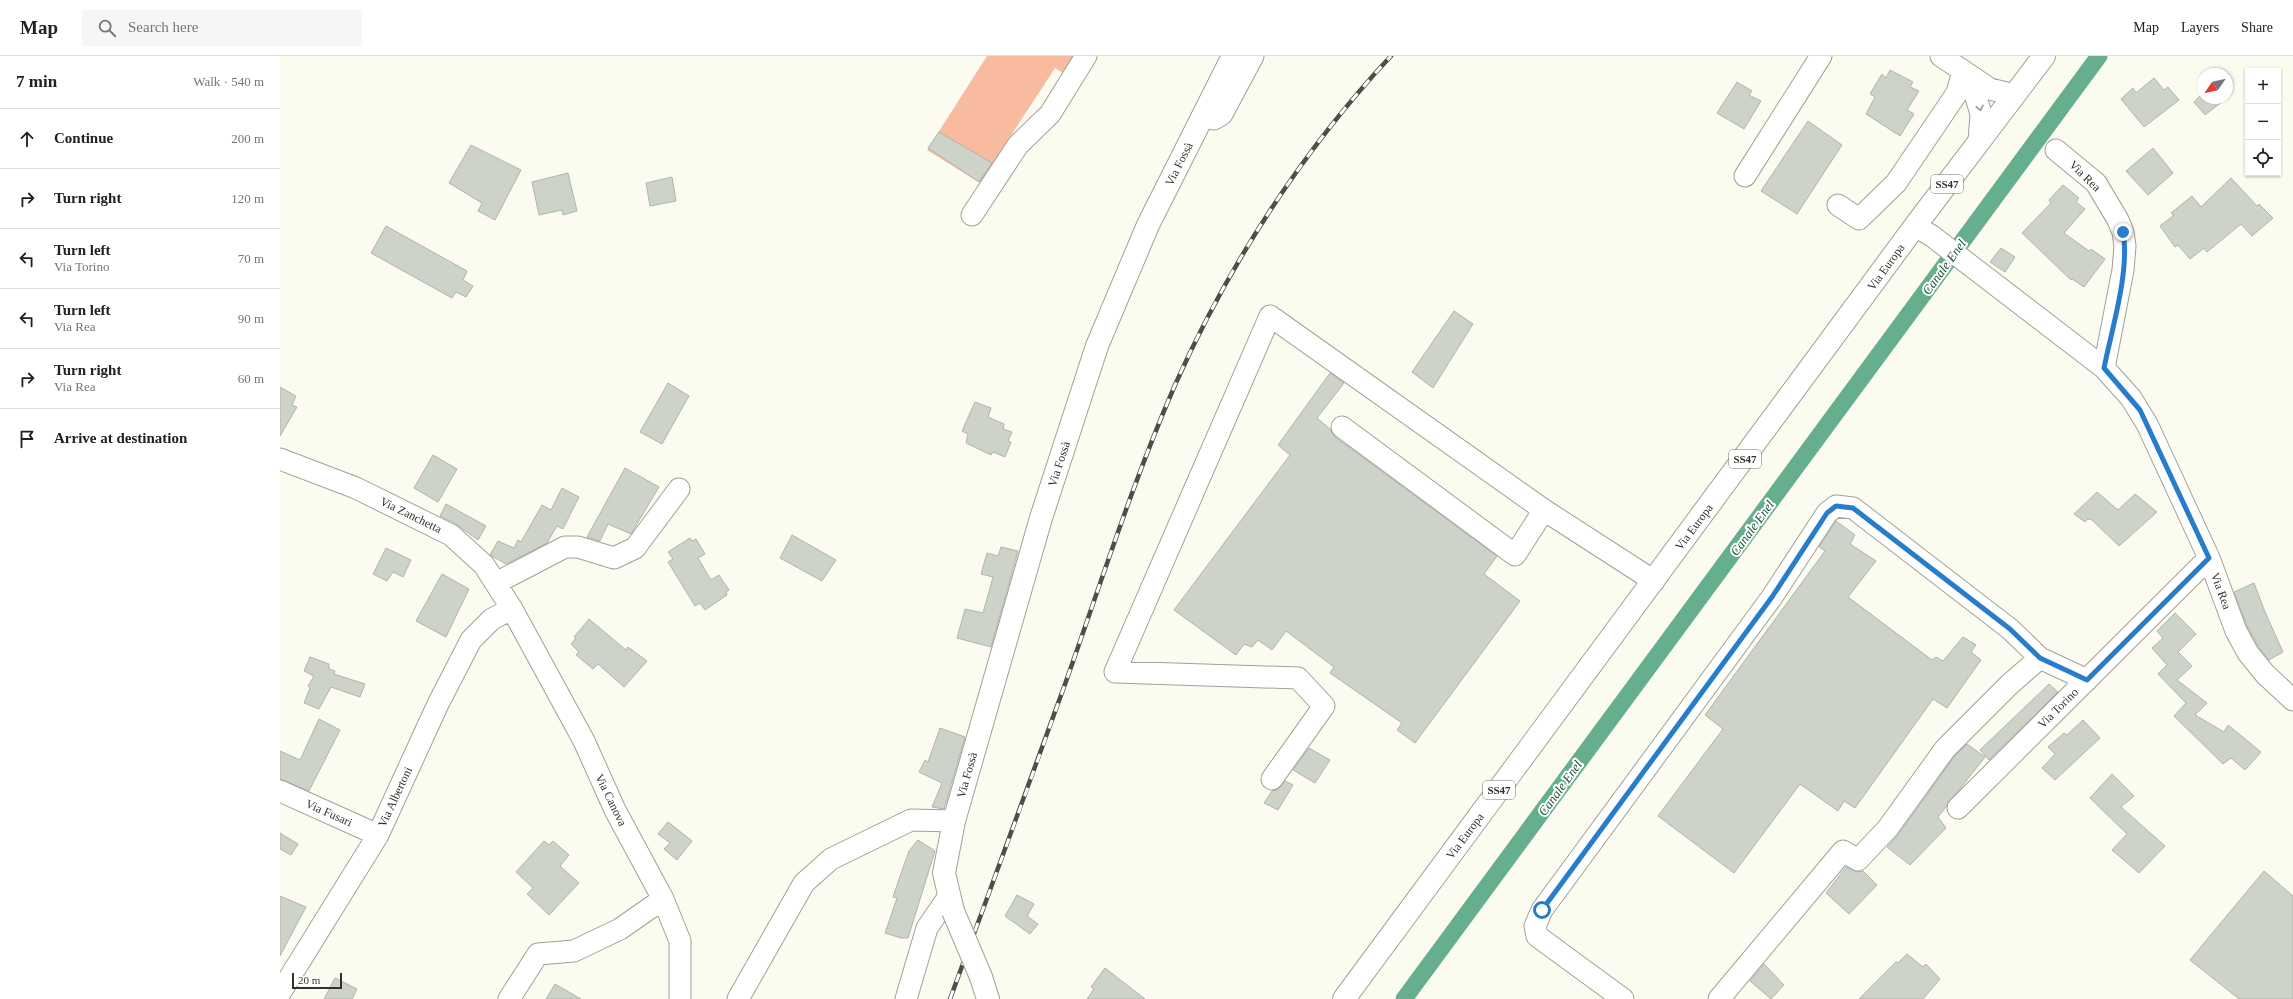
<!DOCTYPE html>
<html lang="en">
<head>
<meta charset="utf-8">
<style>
	:root { --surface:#fff; --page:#f6f6f6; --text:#202124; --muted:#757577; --line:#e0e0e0 }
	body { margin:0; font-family:Georgia,serif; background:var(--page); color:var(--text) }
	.controls { position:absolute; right:12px; top:12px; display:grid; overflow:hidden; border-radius:0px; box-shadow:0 1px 3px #0004 }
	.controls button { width:36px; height:36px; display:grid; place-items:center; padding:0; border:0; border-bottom:1px solid var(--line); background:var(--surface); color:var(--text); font:20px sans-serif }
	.compass { position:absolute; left:1917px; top:12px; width:36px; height:36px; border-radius:50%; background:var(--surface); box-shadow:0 1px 3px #0004; rotate:236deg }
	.scale { position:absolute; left:12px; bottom:10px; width:50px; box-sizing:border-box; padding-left:4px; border:2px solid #33332e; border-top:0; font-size:11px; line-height:14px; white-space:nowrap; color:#33332e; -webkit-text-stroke:3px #fff; paint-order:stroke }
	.stop { position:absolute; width:12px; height:12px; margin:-9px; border:3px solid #287dcb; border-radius:50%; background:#fff }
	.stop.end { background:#287dcb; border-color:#fff; box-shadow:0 1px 4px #0008 }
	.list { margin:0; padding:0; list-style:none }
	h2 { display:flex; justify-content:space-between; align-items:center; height:52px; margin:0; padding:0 16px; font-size:17px }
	h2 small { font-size:13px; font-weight:400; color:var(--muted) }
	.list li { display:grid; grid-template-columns:26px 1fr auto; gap:12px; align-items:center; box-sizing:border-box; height:60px; padding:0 16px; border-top:1px solid var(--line) }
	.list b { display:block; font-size:15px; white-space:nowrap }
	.list p { margin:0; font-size:13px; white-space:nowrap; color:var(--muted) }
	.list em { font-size:13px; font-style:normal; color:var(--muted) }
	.icon { flex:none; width:22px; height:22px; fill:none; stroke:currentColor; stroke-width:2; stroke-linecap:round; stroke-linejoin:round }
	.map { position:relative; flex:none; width:2013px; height:943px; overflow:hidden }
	header { display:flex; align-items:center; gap:24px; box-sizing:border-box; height:56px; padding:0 20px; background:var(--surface); border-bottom:1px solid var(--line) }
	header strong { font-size:19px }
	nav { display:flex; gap:22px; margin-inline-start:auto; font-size:14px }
	.search { width:280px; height:36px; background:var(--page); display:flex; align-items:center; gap:10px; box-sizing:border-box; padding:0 14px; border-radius:0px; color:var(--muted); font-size:15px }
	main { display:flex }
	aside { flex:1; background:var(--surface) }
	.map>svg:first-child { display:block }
	.green { fill:#f9bb9f }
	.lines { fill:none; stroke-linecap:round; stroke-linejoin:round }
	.canal { stroke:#66af8d; stroke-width:17 }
	.building { fill:#cdd3c9; stroke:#b0b5ac }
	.minor-casing { stroke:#a1a197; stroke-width:23 }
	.major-casing { stroke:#a1a197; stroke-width:24 }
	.minor { stroke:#fff; stroke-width:21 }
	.major { stroke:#fff; stroke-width:22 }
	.rail-casing { stroke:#4e4e48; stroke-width:4.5 }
	.rail { stroke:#fff; stroke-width:3; stroke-dasharray:9; stroke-linecap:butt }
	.major-bridge-casing { stroke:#a1a197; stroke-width:24; stroke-linecap:butt }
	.major-bridge { stroke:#fff; stroke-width:22 }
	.oneway { stroke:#999996 }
	.route { stroke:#287dcb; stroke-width:5 }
	.labels { text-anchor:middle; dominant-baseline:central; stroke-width:4; stroke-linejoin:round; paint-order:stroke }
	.shield { fill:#fff; stroke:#70706d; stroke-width:1 }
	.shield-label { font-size:11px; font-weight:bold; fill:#33332e }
	.street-label { font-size:12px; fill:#33332e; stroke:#fff }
	.water-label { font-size:13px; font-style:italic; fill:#18523a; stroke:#fff }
</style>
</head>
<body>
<header>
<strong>Map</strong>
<div class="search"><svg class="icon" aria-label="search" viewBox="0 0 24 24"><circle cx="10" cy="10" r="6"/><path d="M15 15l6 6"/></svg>Search here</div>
<nav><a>Map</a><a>Layers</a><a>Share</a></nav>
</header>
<main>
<aside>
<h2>7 min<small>Walk · 540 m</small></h2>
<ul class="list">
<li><svg class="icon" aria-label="ahead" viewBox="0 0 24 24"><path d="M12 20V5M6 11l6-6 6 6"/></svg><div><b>Continue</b></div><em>200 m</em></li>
<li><svg class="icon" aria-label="right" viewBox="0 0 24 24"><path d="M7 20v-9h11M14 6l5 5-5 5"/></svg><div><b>Turn right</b></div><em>120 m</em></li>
<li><svg class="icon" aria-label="left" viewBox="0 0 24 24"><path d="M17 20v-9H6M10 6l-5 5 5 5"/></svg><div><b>Turn left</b><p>Via Torino</p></div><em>70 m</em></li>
<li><svg class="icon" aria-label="left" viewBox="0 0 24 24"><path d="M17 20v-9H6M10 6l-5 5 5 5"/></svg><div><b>Turn left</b><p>Via Rea</p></div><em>90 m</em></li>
<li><svg class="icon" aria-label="right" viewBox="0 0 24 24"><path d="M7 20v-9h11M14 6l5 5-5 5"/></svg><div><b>Turn right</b><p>Via Rea</p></div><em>60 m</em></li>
<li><svg class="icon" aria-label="arrive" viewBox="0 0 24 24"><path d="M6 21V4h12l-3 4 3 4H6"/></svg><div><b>Arrive at destination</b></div></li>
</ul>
</aside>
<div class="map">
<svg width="2013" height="943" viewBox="0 0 2013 943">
	<rect width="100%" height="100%" fill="#fcfbf0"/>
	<path class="green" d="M707 0H793L783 17 775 12 700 127 647 94Z"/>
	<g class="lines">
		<path class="canal" d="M1124 943 1819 0"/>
	</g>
	<path class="building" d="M1610 14 1633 26 1630 31 1639 35 1627 54 1634 58 1620 80 1586 58 1595 41 1590 38 1602 18 1606 22Z
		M1874 22 1884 34 1888 31 1899 44 1864 71 1841 43 1853 32 1856 37Z
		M1457 26 1472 35 1469 39 1481 45 1464 73 1437 57Z
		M1923 37V42H1947L1925 59 1914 46Z
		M1528 65 1562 89 1517 158 1481 135Z
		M659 76 712 107 699 126 648 92Z
		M191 89 241 114 215 164 198 155 202 147 169 127Z
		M1873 92 1893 117 1868 139 1846 115Z
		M288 117 297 155 283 159 282 154 259 159 252 126Z
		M392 121 396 145 370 150 366 127Z
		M1951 122 1977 150 1979 148 1993 162 1972 180 1961 168 1927 196 1924 192 1910 203 1898 189 1895 191 1880 170 1894 159 1891 157 1912 140 1921 151Z
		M1783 129 1799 142 1796 146 1805 153 1784 177 1809 195 1811 193 1825 203 1804 231 1792 223 1791 224 1742 177 1771 147 1769 144Z
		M106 170 187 215 183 224 193 230 186 241 176 236 172 242 91 197Z
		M1721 192 1735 201 1725 216 1710 206Z
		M1174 255 1193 268 1153 332 1132 316Z
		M1050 317 1064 327 1037 362 1050 373 1055 381 1217 500 1204 518 1240 545 1135 687 1117 674 1122 667 1050 617 1054 611 1006 575 992 594 978 584 972 591 964 588 956 599 894 554 1010 399 998 389Z
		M388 327 409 340 382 388 360 376Z
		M0 331 16 340 12 349 17 351 0 380Z
		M695 346 711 352 708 361 724 368 723 373 732 376 728 385 731 386 725 401 713 396 711 399 686 387 688 378 682 375Z
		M153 399 177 413 158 446 134 432Z
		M345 412 379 431 351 478 328 468 320 485 307 481Z
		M282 432 299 441 283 473 277 470 267 487 226 508 210 499 218 485 234 492 238 484 241 486 262 449 271 454Z
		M1817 436 1838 454 1855 438 1877 456 1839 490 1812 464 1808 463 1805 466 1794 458Z
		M166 448 206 470 198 484 176 468 160 460Z
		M1556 465 1575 479 1570 488 1596 505 1568 541 1652 604 1656 601 1663 605 1683 581 1696 589 1691 596 1701 604 1667 652 1653 643 1575 752 1564 745 1558 755 1520 728 1454 817 1378 760 1443 673 1425 659 1545 495 1539 491Z
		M512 479 556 504 542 525 500 502Z
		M410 482 412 485 416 483 425 498 418 502 431 524 439 519 449 534 446 536 447 539 425 554 420 547 415 550 388 506 393 503 388 496Z
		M721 491 738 495 711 591 677 582 685 553 703 557 713 521 701 518 707 497 718 500Z
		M106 492 131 504 123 521 113 516 107 525 93 518Z
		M162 518 189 533 166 581 136 565Z
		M1974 527 1985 556 2003 596 1989 604 1978 590 1967 570 1954 536Z
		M1895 557 1916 578 1898 596 1912 610 1897 624 1927 647 1915 659 1944 676 1948 669 1981 696 1965 714 1951 702 1943 708 1894 660 1906 647 1878 618 1887 609 1872 592 1883 582 1877 575Z
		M309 563 346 594 348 591 367 605 344 631 318 608 313 613 296 599 299 596 291 588 296 582 294 581Z
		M30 601 49 608V613L55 615 54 618 85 628 80 641 51 631 39 653 24 647 30 632 28 630 34 620 24 615Z
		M1769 628 1778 636 1709 704 1700 694Z
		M39 663 60 674 29 735 0 723V695L20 704Z
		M1803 664 1820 682 1775 724 1762 712 1775 698 1768 691 1784 677 1787 679Z
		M660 672 685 681 664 753 652 751 662 727 639 716 645 704 648 706Z
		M1687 688 1705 701 1658 761 1666 772 1630 809 1607 791 1618 779 1674 701Z
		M1029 692 1050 704 1035 727 1013 714Z
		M1832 718 1854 740 1841 751 1885 790 1859 817 1832 794 1847 778 1810 742Z
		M1005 725 1013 729 998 754 984 747 992 735 997 734Z
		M388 766 412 785 397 804 384 793 390 787 378 778Z
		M0 777 18 788 11 799 0 793Z
		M638 784 655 795 628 882H621L605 877 617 842 613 841 618 826 629 795Z
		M264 785 269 789 273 785 289 799 280 810 299 827 269 859 247 838 253 832 236 816Z
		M1566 811 1577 816 1583 815 1597 829 1569 858 1546 837Z
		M1984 815 2013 840V943H1959L1910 904Z
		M737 839 754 848 747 860 758 868 750 878 725 860Z
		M0 840 26 851 0 900Z
		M1627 898 1643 911 1646 908 1660 923 1643 943H1579L1616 906 1618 907Z
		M1484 908 1504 929 1491 943 1470 925Z
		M825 912 865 943H807L814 933 811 931Z
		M55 922 77 933 72 943H44Z
		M275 928 301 943H266Z"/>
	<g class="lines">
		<g class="minor-casing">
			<path id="minor" d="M1661 0 1710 33 1734 39
				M1690 21 1701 58 1699 85
				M923 61 934 63 942 58 973 0
				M1776 94 1816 127 1838 164 1843 176 1845 190 1843 214 1824 312
				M1465 120 1541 0
				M1558 149 1579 163 1616 127 1677 37 1683 15
				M692 159 738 89 770 58 806 0
				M1635 170 1652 180 1824 312 1851 342 1867 368 1929 502 1956 575 1968 597 1985 618 2013 644
				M1062 371 1235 499 1264 454
				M0 403 76 432 171 479 204 509 232 553 304 685 335 754 383 843 400 885V943
				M216 527 285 491H298L334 502 355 492 399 433
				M992 723 1044 650 1018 622 835 616 990 260 1264 454 1374 525
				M0 735 98 779
				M1678 752 1929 502
				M0 937 98 779 158 648 191 584 212 563 232 553
				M229 943 258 898 294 895 340 873 383 843
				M458 943 524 827 551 803 631 764 674 765
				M626 943 647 872 669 840
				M1343 943 1257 880 1255 870 1262 854 1492 541 1547 457 1556 450 1573 452 1730 573 1760 602
				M1439 943 1563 795 1578 804 1608 772 1665 693 1730 628 1760 602 1807 624"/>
		</g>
		<g class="major-casing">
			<path id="major" d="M673 855 664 817 674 765 761 462 817 290 868 169 953 0
				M701 921 708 943
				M1064 943 1635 170 1764 0"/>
		</g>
		<use href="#minor" class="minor"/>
		<use href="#major" class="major"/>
		<g class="rail-casing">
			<path id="rail" d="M670 943C708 839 747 735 784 631 820 530 852 428 895 329 948 210 1022 95 1111 0"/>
		</g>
		<use href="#rail" class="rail"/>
		<g class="major-bridge-casing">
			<path id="major-bridge" d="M673 855 701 921"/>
		</g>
		<use href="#major-bridge" class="major-bridge"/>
	</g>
	<defs><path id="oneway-chevron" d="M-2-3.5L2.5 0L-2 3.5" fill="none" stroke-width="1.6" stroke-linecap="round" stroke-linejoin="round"/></defs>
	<use class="oneway" href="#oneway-chevron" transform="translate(1700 52) rotate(79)"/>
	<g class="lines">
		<path class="route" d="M1262 854 1492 541 1547 457 1556 450 1573 452 1730 573 1760 602 1807 624 1929 502 1860 354 1824 312C1832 272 1850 215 1843 176"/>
	</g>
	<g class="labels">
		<g class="shield">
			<rect x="1651" y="119" width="32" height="18" rx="3"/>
			<rect x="1449" y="394" width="32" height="18" rx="3"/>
			<rect x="1203" y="725" width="32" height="18" rx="3"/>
		</g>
		<g class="shield-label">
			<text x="1667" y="128">SS47</text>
			<text x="1465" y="403">SS47</text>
			<text x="1219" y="734">SS47</text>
		</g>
		<g class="street-label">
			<text transform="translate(899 108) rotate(-63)">Via Fossà</text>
			<text transform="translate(1805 120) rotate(44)">Via Rea</text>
			<text transform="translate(1606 211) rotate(-54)">Via Europa</text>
			<text transform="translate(779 408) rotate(-72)">Via Fossà</text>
			<text transform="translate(131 459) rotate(26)">Via Zanchetta</text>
			<text transform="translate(1414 471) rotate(-53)">Via Europa</text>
			<text transform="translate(1941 535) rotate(70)">Via Rea</text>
			<text transform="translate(1778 652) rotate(-45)">Via Torino</text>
			<text transform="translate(687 719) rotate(-74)">Via Fossà</text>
			<text transform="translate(115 741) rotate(-65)">Via Albertoni</text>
			<text transform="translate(331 744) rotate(64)">Via Canova</text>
			<text transform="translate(49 757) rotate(24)">Via Fusari</text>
			<text transform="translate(1185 780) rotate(-53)">Via Europa</text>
		</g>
		<g class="water-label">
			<text transform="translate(1664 211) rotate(-54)">Canale Enel</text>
			<text transform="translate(1472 472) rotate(-54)">Canale Enel</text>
			<text transform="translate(1280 732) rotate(-54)">Canale Enel</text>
		</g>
	</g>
</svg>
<div class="controls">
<button>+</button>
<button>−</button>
<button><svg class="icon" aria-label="locate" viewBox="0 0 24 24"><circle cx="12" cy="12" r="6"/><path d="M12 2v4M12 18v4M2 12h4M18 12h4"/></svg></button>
</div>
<svg class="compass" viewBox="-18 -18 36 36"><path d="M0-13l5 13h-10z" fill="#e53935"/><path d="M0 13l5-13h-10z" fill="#757577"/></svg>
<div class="scale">20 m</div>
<div class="stop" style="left:1262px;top:854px"></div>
<div class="stop end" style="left:1843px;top:176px"></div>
</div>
</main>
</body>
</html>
